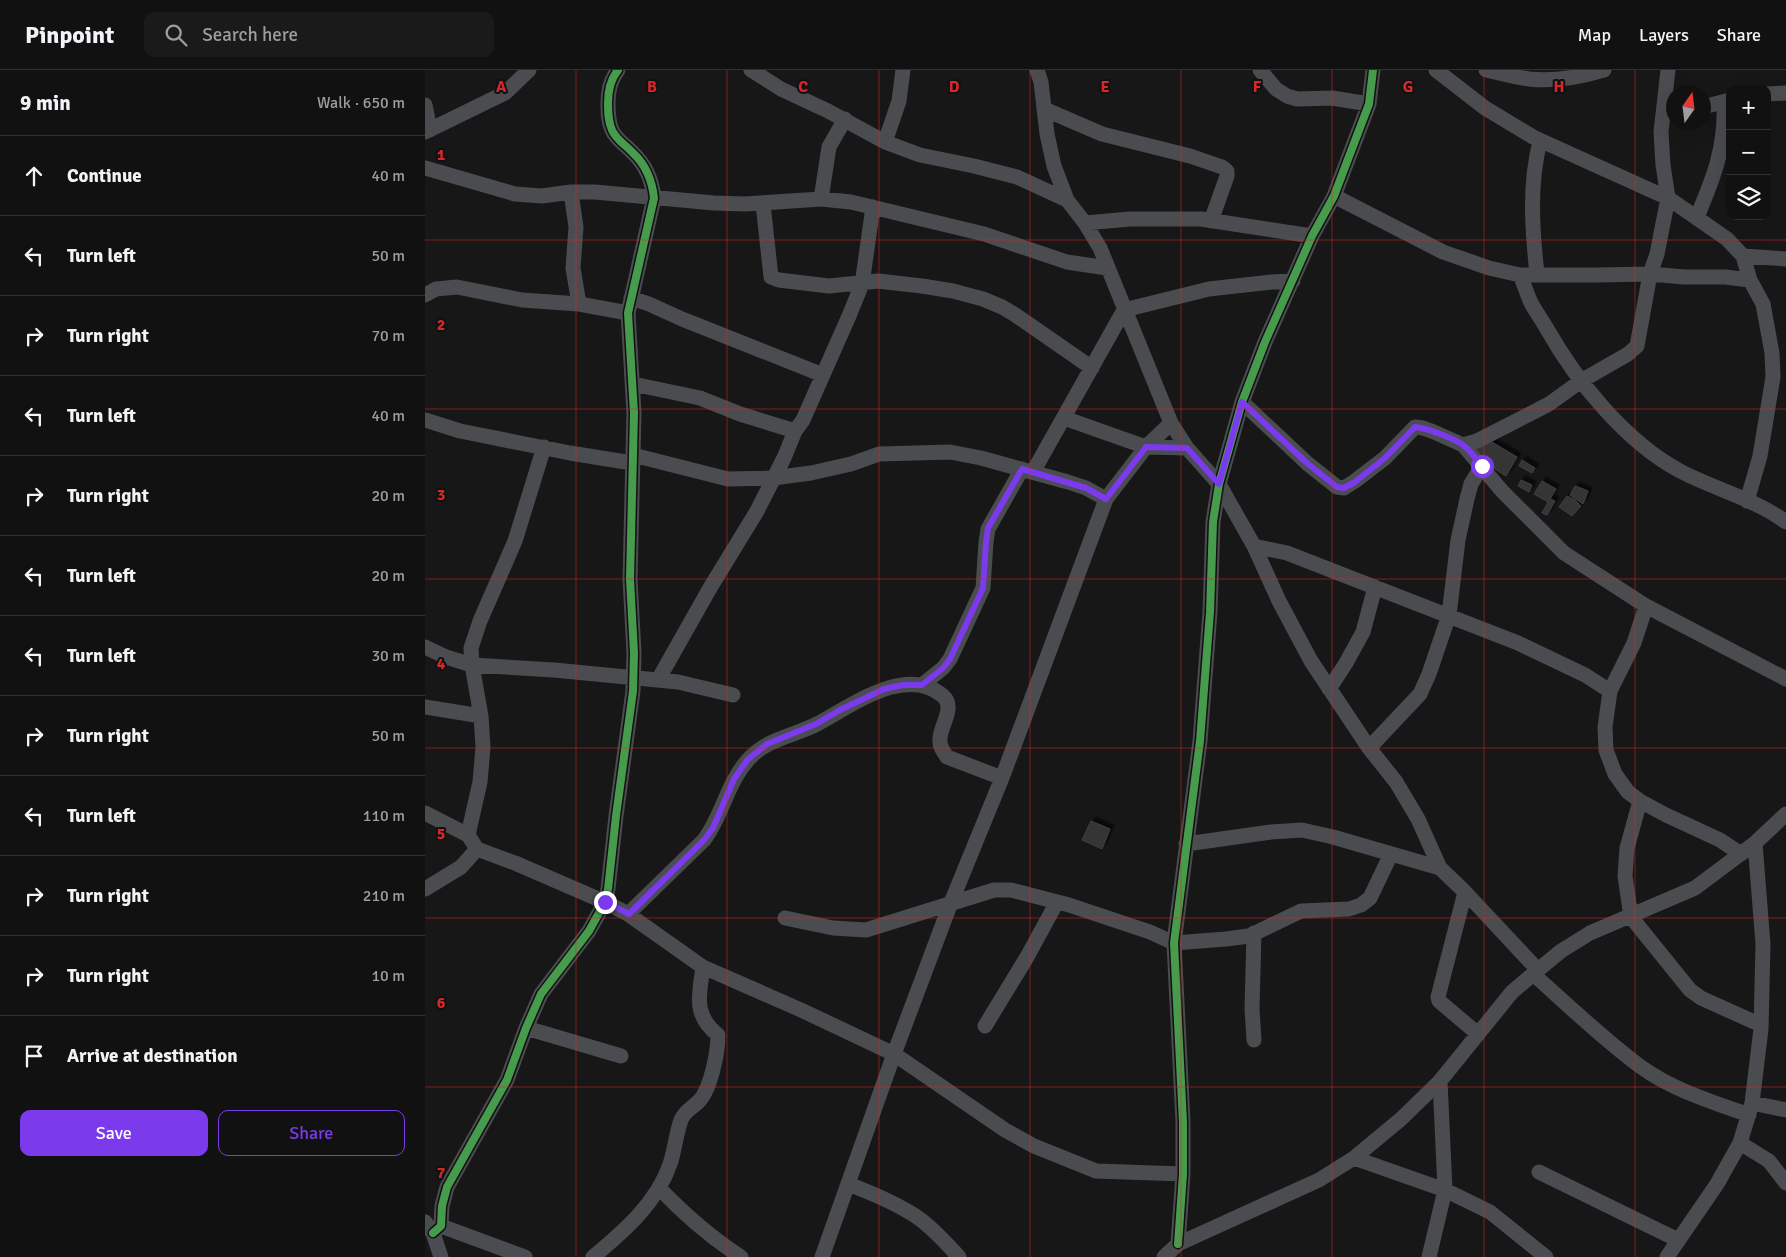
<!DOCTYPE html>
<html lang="en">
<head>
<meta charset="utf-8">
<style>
	:root { --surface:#111; --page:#1a1a1a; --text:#f1f3f6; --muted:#9c9d9f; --line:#303131; --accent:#7c3aed }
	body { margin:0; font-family:Signika,sans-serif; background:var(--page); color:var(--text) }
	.controls { position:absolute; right:15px; top:15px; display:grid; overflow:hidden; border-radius:10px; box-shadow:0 5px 20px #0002 }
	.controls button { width:45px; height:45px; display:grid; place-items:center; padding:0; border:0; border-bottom:1px solid var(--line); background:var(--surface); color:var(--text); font:25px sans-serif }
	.compass { position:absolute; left:1241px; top:15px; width:45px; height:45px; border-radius:50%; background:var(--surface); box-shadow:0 5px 20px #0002; rotate:14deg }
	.stop { position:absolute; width:15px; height:15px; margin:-11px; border:4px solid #7c3aed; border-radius:50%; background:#fff }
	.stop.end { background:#7c3aed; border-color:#fff; box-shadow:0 1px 5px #0008 }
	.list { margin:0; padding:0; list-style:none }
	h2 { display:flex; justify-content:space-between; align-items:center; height:65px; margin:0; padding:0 20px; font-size:21px }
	h2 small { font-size:16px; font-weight:400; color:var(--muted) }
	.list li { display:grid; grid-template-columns:32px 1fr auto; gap:15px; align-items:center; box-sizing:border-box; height:80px; padding:0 20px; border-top:1px solid var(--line) }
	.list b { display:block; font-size:19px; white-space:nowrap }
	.list em { font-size:16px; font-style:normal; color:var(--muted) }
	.actions { display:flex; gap:10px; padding:15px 20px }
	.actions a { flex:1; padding:11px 0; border:1px solid var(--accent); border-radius:10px; text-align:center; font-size:18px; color:var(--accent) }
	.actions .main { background:var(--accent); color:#fff }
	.icon { flex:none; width:28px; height:28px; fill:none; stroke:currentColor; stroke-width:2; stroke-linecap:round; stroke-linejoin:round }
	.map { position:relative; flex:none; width:1361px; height:1187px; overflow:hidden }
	header { display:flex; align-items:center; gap:30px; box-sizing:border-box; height:70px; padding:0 25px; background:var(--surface); border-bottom:1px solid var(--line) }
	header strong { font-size:24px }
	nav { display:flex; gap:28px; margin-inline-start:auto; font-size:18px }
	.search { width:350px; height:45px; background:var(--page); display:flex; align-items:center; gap:12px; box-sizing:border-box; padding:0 18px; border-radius:10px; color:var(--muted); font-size:19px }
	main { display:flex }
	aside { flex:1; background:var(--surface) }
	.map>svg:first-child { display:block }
	.building { fill:#353536; stroke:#3f4043; filter:url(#shadow) }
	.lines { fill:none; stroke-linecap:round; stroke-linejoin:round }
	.minor { stroke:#4b4c50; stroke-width:15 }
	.cycleway-casing { stroke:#111113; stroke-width:11 }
	.cycleway { stroke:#469c4c; stroke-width:8 }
	.route { stroke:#7c3aed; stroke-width:6 }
	.grid { fill:none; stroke:#d62828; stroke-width:1; stroke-opacity:0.55 }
	.grid-label { font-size:16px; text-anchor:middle; font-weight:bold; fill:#d62828; stroke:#111113; stroke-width:4; stroke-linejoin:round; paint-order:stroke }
</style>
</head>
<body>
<header>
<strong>Pinpoint</strong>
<div class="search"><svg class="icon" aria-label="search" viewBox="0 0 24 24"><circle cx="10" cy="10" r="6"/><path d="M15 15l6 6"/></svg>Search here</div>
<nav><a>Map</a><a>Layers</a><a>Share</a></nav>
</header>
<main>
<aside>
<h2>9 min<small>Walk · 650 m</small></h2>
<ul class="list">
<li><svg class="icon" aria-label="ahead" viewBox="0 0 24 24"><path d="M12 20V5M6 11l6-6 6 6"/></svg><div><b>Continue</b></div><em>40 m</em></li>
<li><svg class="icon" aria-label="left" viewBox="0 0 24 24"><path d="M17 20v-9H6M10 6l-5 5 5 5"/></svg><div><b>Turn left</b></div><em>50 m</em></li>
<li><svg class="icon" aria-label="right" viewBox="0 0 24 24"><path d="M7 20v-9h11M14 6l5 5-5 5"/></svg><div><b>Turn right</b></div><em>70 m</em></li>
<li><svg class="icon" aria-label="left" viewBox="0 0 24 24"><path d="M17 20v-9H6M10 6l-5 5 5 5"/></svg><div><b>Turn left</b></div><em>40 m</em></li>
<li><svg class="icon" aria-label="right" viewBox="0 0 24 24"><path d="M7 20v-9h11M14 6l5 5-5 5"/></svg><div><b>Turn right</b></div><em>20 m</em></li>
<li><svg class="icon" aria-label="left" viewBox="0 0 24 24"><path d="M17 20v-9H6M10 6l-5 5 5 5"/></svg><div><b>Turn left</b></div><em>20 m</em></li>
<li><svg class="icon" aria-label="left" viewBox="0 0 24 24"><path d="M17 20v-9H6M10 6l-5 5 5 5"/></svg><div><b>Turn left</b></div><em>30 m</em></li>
<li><svg class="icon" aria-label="right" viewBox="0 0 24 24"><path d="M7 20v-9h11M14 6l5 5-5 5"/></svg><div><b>Turn right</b></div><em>50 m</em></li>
<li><svg class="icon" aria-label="left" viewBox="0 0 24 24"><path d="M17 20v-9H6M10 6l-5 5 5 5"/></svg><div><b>Turn left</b></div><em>110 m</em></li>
<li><svg class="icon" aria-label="right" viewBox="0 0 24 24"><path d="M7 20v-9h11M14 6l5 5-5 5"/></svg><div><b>Turn right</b></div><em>210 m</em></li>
<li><svg class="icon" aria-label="right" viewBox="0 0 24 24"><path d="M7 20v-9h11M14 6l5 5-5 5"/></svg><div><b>Turn right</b></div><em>10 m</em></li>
<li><svg class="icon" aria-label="arrive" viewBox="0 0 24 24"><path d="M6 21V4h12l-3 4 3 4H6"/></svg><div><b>Arrive at destination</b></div></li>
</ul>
<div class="actions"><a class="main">Save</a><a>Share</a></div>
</aside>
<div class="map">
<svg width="1361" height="1187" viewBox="0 0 1361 1187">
	<defs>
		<filter id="shadow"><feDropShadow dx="4" dy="-4" stdDeviation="1" flood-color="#0009"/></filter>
	</defs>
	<rect width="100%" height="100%" fill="#171717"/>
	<path class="building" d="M1060 368 1092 387 1081 406 1067 397 1065 399 1051 380Z
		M1097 390 1110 398 1107 403 1094 396Z
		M1096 410 1107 415 1104 422 1093 416Z
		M1117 411 1131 419 1125 429 1130 431 1122 445 1117 443 1123 432 1109 424Z
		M1150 416 1163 421 1158 434 1145 425Z
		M1142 426 1150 430 1156 436 1147 446 1134 437Z
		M666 751 685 759 677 779 657 770Z"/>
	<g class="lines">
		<path class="minor" d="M326 0 356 19 403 41 460 72 495 85 549 96 592 107 642 130
			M612 0 616 12 622 64 629 96 642 130 660 153 675 178 746 353 762 378 794 414 829 476 854 531 886 591 944 678 971 712 993 749 1015 798 1040 822 1113 900
			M835 0 851 19 862 26 872 29 907 28 944 34
			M1011 0 1060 38 1108 67 1243 128 1302 169 1318 186 1325 210 1338 234 1347 283 1348 307 1335 386 1322 431
			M1061 0C1075 3 1090 7 1104 9 1129 12 1155 7 1179 0
			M1342 24 1361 23
			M0 35 5 60
			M1278 37 1305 30
			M619 39 677 64 765 86 797 97 802 101V106L786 151
			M0 62 80 23 104 0
			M460 72 474 31 478 0
			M0 98 90 124 117 126 146 122H170L289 133 320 134 396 129 426 132 559 164 642 192 682 198
			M146 122 151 157 148 198 154 234
			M909 126 1018 182 1064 198 1095 205H1172L1225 204 1259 207H1300L1325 210
			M396 129 404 77 420 49
			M338 134 346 207 354 210 404 216 453 211 497 216 528 221 558 229 577 237 589 244 667 298
			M1272 147C1289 107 1301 76 1299 32
			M660 153 705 149H776L887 166
			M1318 186 1361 189
			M1112 204C1107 158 1104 115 1115 71
			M1095 205C1099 214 1102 224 1106 233 1111 242 1117 250 1122 259 1152 312 1201 372 1255 401 1289 419 1330 429 1361 452
			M0 225 11 219 32 217 97 230 154 234 203 243
			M206 228 224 234 257 249 398 305
			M208 314 275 328 315 344 370 361
			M817 332 883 394 912 417 919 418 930 411 960 388 990 357 998 358 1009 362 1038 375 1077 421 1139 483 1221 536 1361 609
			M639 348 721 377 762 378
			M0 350 35 361 145 383 207 393
			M1038 375 1052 371 1124 334 1156 311 1203 284 1212 276 1225 204 1232 184 1243 128 1238 95 1236 62 1243 0
			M208 385 303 409 348 408 386 403 426 394 454 384 525 382 556 388 643 412 661 418 681 429
			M608 402 699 240 784 219 847 212 868 211
			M829 476 862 483 1093 573 1160 605 1185 621
			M1221 536 1209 573 1185 621 1180 657 1181 680 1190 704 1203 722 1215 731 1241 745 1295 770 1316 784
			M0 577 21 587 47 595 129 600 253 612 308 625
			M233 610 285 518 332 441 359 388 370 361 378 350 424 246 437 214 448 137
			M497 615 518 598 525 589 558 518 561 472 563 459 597 399
			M904 619 921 593 938 562 950 517
			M0 637 56 646
			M944 678 995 624 1004 604 1024 545 1033 470 1042 429 1046 414 1057 396
			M1215 731 1202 778 1200 806 1206 847 1265 920 1276 928 1336 955
			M0 743 43 765 52 779 90 793 180 832 203 844 278 897 376 940 469 984 580 1060 609 1076 671 1101 758 1104
			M43 765 55 712 58 677 56 646 47 595 46 578 55 551 90 471 119 377
			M761 774 846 762 877 760 908 767 1015 798
			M0 819 36 797 52 779
			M1040 822 1013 927 1014 931 1053 964
			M203 844 279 770C297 746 302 714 322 691 340 669 369 666 392 654 426 636 481 594 518 626 531 637 515 656 515 669 514 676 518 681 522 687L577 708
			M360 848 408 858 441 860 569 820H586L644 835 725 862 749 873 801 869 824 866 876 841 924 839 936 835 945 828 966 784
			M829 863 827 939 829 970
			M1108 904C1143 935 1178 969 1216 997 1248 1020 1287 1032 1324 1045
			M560 956 602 887 632 832
			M101 958 196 986
			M1327 1033 1361 1040
			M1315 1073 1344 1091 1361 1113
			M929 1088 1020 1120 1065 1142 1121 1187
			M1114 1102 1253 1170
			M423 1114C447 1123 471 1133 492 1147 508 1158 521 1173 534 1187
			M234 1118C260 1145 285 1167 316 1187
			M0 1152 8 1163 16 1187
			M16 1156 100 1187
			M8 1163 16 1156 17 1136 22 1117 82 1010 101 958 116 924 164 861 180 832 183 819 191 746 208 621 209 583 205 509 209 343 203 243 229 128C227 110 221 95 208 83 201 75 191 70 187 60 183 51 183 42 183 33 183 20 185 10 193 0
			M753 1174 758 1104V1052L749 873 775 671 785 542 788 452 794 414 817 332 840 272 887 166 909 126 944 34 948 0
			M168 1187C198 1162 232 1133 245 1094 250 1079 251 1064 256 1050 260 1040 268 1038 274 1031 286 1019 293 981 293 965 268 945 274 926 278 897
			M397 1187 469 984 525 835 577 708 681 429 721 377 746 353
			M739 1187 753 1174 894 1110 929 1088 976 1049 1015 1011 1087 922 1113 900 1136 881 1165 863 1270 818 1330 773 1361 744
			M1004 1187 1020 1120 1015 1011
			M1242 1187 1292 1114 1315 1073 1327 1033 1336 959 1338 874 1330 773"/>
		<g class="cycleway-casing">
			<path id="cycleway" d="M8 1163 16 1156 17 1136 22 1117 82 1010 101 958 116 924 164 861 180 832 183 819 191 746 208 621 209 583 205 509 209 343 203 243 229 128C227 110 221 95 208 83 201 75 191 70 187 60 183 51 183 42 183 33 183 20 185 10 193 0
				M753 1174 758 1104V1052L749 873 775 671 785 542 788 452 794 414 817 332 840 272 887 166 909 126 944 34 948 0"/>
		</g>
		<use href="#cycleway" class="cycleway"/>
	</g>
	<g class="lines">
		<path class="route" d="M180 832 204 844 279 770 288 758 309 709 323 689 342 674 391 654 415 640 459 619 478 615H497L518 598 525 589 558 518 561 472 563 458 597 399 661 418 681 429 721 377 762 378 794 414 817 332 883 394 912 417 919 418 930 412 960 388 990 357C1002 358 1028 368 1038 375 1045 380 1051 389 1057 396"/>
	</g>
	<path class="grid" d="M151 0V1187M302 0V1187M454 0V1187M605 0V1187M756 0V1187M907 0V1187M1059 0V1187M1210 0V1187M0 170H1361M0 339H1361M0 509H1361M0 678H1361M0 848H1361M0 1017H1361"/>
	<g class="grid-label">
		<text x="76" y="22">A</text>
		<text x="227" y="22">B</text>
		<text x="378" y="22">C</text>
		<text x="529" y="22">D</text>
		<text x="680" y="22">E</text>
		<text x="832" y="22">F</text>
		<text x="983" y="22">G</text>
		<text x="1134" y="22">H</text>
		<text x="16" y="90">1</text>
		<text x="16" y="260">2</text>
		<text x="16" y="430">3</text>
		<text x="16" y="599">4</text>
		<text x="16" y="769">5</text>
		<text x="16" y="938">6</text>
		<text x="16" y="1108">7</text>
	</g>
</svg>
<div class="controls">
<button>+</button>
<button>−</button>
<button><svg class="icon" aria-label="layers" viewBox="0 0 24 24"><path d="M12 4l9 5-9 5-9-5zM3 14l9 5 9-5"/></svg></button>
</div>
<svg class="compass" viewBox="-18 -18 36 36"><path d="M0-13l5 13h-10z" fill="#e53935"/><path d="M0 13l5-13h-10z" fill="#9c9d9f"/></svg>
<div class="stop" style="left:1057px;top:396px"></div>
<div class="stop end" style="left:180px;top:832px"></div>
</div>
</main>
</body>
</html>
